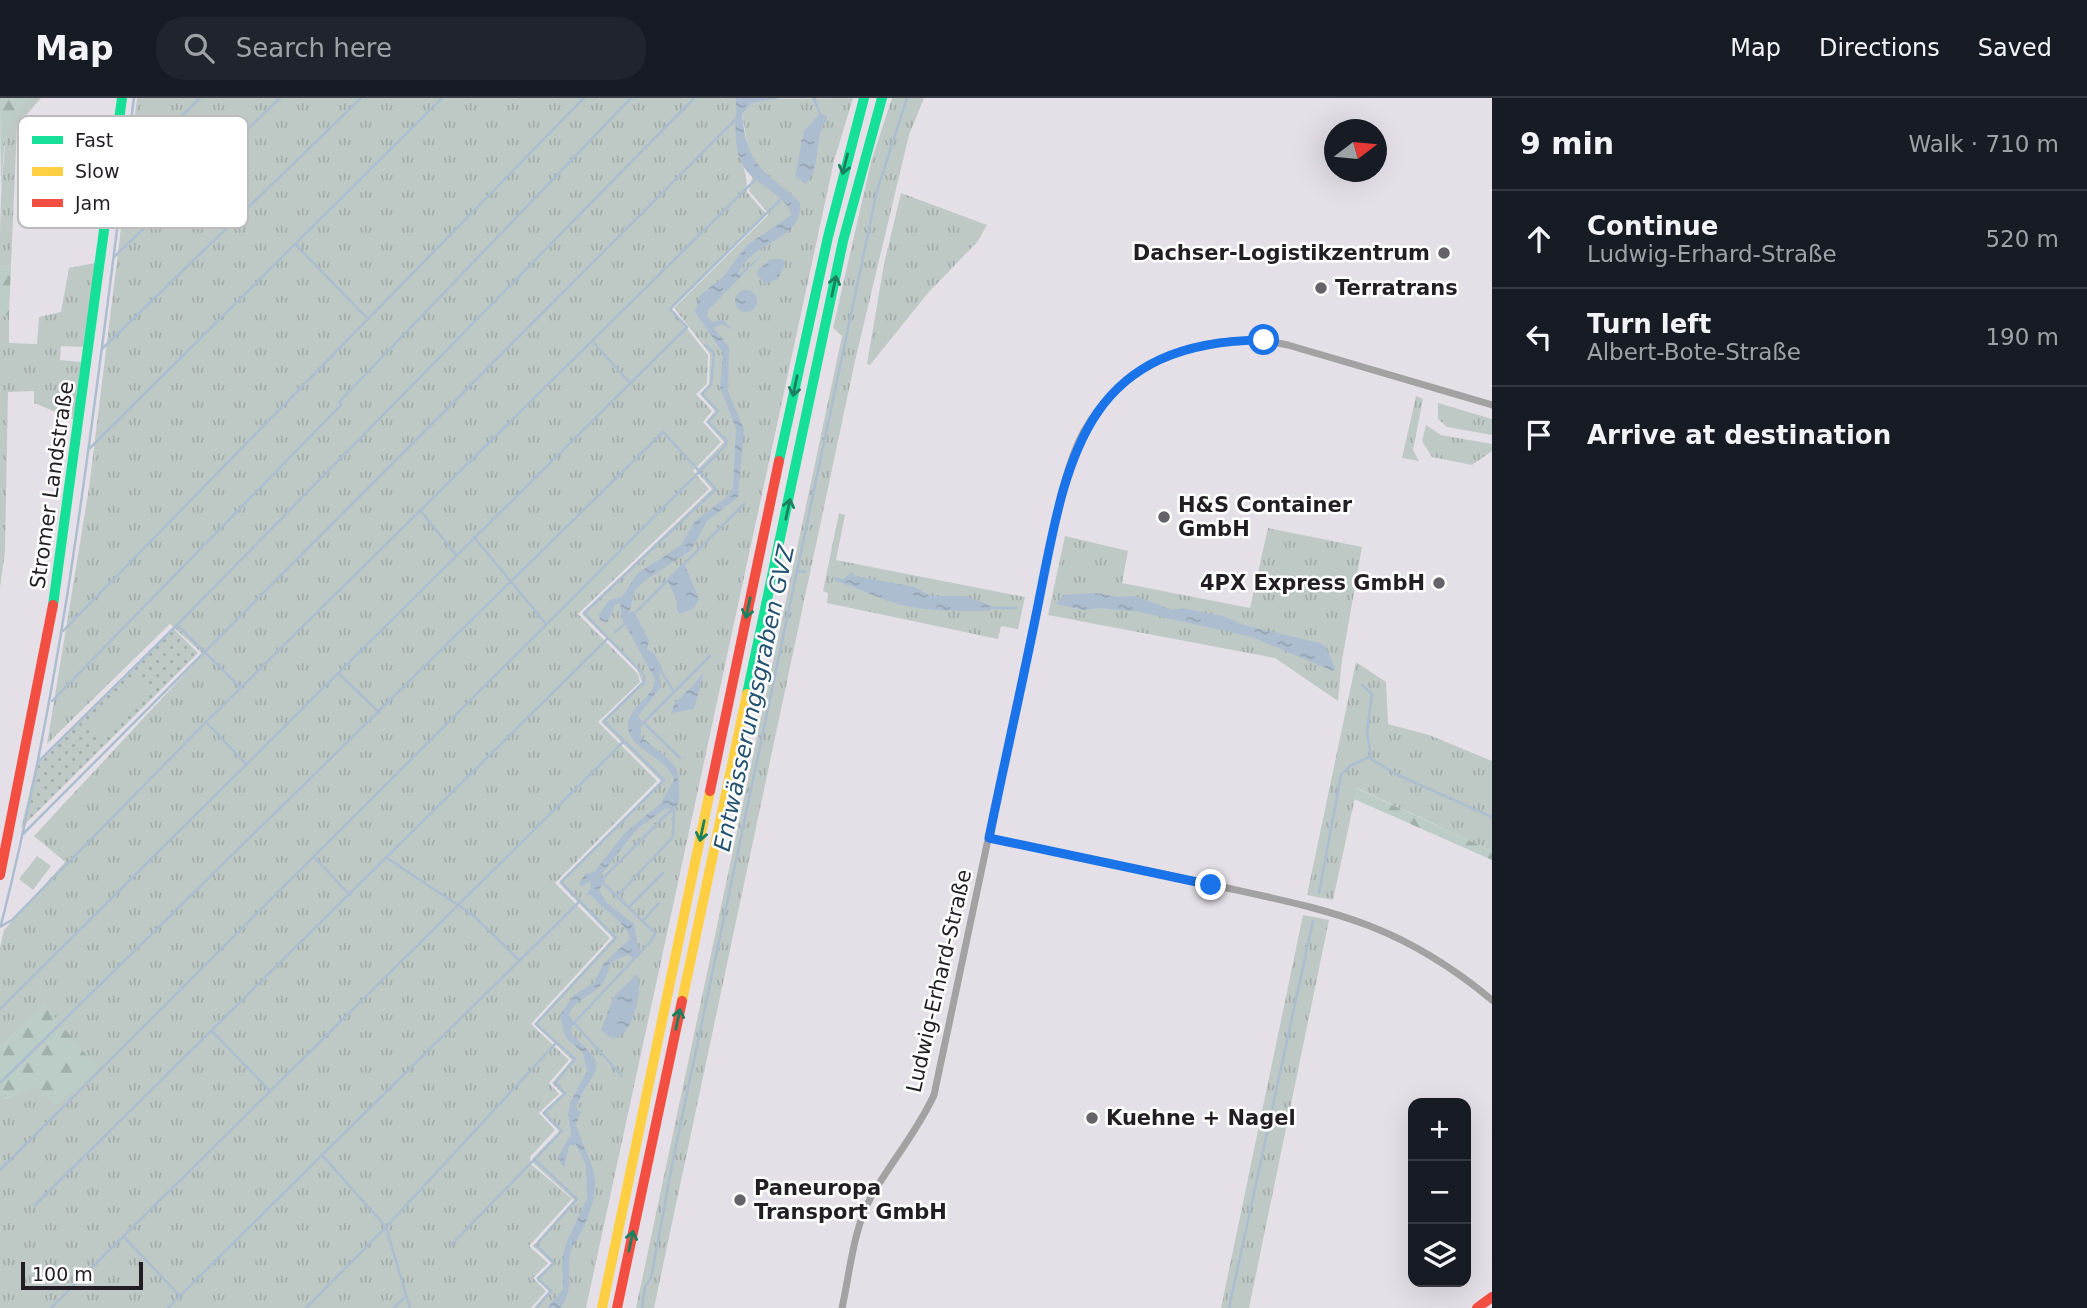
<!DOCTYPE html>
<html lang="en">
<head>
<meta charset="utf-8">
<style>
	:root { --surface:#171b24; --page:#20242c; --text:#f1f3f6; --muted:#9ea1a6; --line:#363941 }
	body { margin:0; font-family:"DejaVu Sans",sans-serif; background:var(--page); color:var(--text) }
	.controls { position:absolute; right:21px; bottom:21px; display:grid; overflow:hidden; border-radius:14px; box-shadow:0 7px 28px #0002 }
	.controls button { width:63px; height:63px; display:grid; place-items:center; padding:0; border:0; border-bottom:2px solid var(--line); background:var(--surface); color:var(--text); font:35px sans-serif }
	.compass { position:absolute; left:1324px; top:21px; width:63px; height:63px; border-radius:50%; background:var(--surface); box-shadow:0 7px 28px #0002; rotate:74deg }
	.scale { position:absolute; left:21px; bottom:18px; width:122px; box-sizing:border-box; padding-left:7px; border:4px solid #221e24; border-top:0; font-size:19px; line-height:24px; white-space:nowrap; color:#221e24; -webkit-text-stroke:5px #fff; paint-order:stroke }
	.stop { position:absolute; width:21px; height:21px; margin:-16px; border:5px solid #1a73e8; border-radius:50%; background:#fff }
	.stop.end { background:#1a73e8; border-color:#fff; box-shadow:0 2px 7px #0008 }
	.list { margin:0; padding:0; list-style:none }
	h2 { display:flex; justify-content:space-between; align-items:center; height:91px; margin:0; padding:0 28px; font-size:30px }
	h2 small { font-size:23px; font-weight:400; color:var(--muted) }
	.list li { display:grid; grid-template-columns:46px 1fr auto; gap:21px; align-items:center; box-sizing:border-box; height:98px; padding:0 28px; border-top:2px solid var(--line) }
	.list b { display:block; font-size:26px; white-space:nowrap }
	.list p { margin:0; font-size:23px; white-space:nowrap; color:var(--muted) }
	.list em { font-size:23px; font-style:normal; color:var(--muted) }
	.icon { flex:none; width:38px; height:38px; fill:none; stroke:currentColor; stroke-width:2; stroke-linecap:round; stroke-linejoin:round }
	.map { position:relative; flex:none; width:1492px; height:1210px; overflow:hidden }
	header { display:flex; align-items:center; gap:42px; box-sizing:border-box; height:98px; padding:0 35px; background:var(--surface); border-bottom:2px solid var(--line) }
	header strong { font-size:33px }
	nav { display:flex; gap:38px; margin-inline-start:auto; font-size:24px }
	.search { width:490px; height:63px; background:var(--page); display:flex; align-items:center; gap:18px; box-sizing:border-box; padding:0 24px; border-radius:28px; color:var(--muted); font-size:26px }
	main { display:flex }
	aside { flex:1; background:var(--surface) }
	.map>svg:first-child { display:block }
	.grass { fill:url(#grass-tufts) }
	.forest { fill:url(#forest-firs) }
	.park { fill:url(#park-dots) }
	.garden { fill:#bec9c6 }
	.water { fill:url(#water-ripples) }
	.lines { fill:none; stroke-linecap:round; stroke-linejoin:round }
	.stream { stroke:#acbdcf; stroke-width:2.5 }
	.street { stroke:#a4a1a3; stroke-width:7 }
	.fast { stroke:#16e098; stroke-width:10 }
	.slow { stroke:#ffcf43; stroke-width:10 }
	.jam { stroke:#f24e42; stroke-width:10 }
	.oneway { stroke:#1c7f5e }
	.route { stroke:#1a73e8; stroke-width:9 }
	.poi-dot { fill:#666269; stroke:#fff; stroke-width:2.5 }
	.labels { text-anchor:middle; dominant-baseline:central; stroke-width:5; stroke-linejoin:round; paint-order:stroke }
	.poi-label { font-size:21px; font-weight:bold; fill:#221e24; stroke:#fff; text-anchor:start }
	.street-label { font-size:21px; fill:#221e24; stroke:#fff }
	.water-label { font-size:23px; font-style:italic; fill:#245272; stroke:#fff }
	.key { fill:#fff; stroke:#bdbcbd; stroke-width:2 }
	.key-label { font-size:19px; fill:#221e24 }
</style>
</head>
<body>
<header>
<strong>Map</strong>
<div class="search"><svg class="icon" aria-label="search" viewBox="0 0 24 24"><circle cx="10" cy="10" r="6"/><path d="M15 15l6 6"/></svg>Search here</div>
<nav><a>Map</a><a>Directions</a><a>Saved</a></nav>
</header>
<main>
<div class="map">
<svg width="1492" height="1210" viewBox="0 0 1492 1210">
	<defs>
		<pattern id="grass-tufts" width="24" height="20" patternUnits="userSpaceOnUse" patternTransform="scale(1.75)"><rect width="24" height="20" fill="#bec9c6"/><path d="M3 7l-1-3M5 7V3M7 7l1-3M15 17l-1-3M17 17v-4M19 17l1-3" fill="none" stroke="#a3acaa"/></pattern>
		<pattern id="forest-firs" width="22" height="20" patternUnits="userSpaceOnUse" patternTransform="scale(1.75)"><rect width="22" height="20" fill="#bcccc6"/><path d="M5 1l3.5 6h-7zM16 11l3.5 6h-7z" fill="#a1afaa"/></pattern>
		<pattern id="park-dots" width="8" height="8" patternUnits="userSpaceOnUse" patternTransform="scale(1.75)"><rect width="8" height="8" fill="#bec9c6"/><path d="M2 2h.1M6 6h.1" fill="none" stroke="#a3acaa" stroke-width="1.8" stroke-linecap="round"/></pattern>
		<pattern id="water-ripples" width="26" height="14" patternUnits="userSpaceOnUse" patternTransform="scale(1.75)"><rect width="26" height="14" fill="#acbdcf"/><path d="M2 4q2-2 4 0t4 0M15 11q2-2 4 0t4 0" fill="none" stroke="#94a2b2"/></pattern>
	</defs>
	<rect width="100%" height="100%" fill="#e5e0e8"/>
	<path class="grass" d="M29 0H41L17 28 11 167 0 169C0 134 0 43 13 16 17 10 24 5 29 0Z
		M137 0H736C736 19 736 37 740 56 743 70 748 79 747 94L766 116 671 210 708 257 707 286 696 296 712 313 703 324 721 344 693 373 709 391 578 516 638 576 640 584 598 624 657 683 555 785 610 840 531 926 569 962 549 985 559 996 539 1015 555 1032 530 1059 531 1066 572 1101 529 1148 548 1165 533 1180 546 1193 531 1210H0V996L6 1001 36 987 62 930 44 907 0 950V849L4 832 65 764 34 738 203 556 170 526 47 646 89 390Z
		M853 0 834 63 586 1210H534L549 1193 536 1180 552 1165 533 1148 574 1102 533 1065V1060L559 1033 542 1015 563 996 552 985 572 962 534 926 613 840 559 785 661 683 601 624 642 584 637 571 582 516 712 391 696 373 724 344 706 324 715 313 700 296 709 286 710 256 674 210 769 116 749 93 755 66 749 56 742 16 752 5 763 1Z
		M892 0H924L909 37 855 263 654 1210H636L842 238 833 230 871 64Z
		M901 95 987 127 978 143 928 195 870 267 867 266 884 166Z
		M95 165 83 249 61 248 60 262 81 264 75 322 34 305V293L8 294 5 454 0 489V218L9 217V245L37 246 39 219 61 214 69 170Z
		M1416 298 1423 301 1413 352 1419 363 1402 360Z
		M1438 305 1492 321V337L1447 329 1438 321Z
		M1426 327 1441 337 1492 346V353L1472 367 1432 359 1422 343Z
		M839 415 845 417 836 462 1025 499 1018 531 1001 528 998 541 827 505 828 495 823 493Z
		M1268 430 1362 449 1342 562 1338 603 1275 560 1048 517 1065 438 1128 453 1122 485 1250 510Z
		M1356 564 1386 584 1388 626 1429 637 1492 663V753L1357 690 1333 802 1307 797Z
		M1303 817 1329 822 1249 1210H1221Z"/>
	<path class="forest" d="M0 0H29C1 29 4 55 1 93Z
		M11 167 9 217 0 218V169Z
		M1356 690 1492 753V762L1354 701Z
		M44 906 98 971 55 1009 36 988 5 1001 0 996V950Z"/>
	<path class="park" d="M174 531 198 555 21 730 36 668Z"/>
	<path class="garden" d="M137 577 153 592 106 640 90 624Z
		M37 758 51 768 33 792 19 781Z"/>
	<path class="water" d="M736 0H781L752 5 742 16C748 72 763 70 800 104 804 144 747 144 738 177L768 151 708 212 707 217 712 224 723 222 733 232 722 226 714 230 729 249 728 293 744 331 738 399 707 423 691 452 643 484 635 493 629 515 634 513 649 543 647 552 654 555 662 569 659 571 661 589 638 618 641 622V638C672 668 683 659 678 709L665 711 637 731 600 778 605 783 599 792 606 804 634 826 640 857 634 862 629 857C601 864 614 872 601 887 590 899 575 901 569 917L573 923 571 936C616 975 591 968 576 1010L581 1014 576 1026C589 1070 606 1074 586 1124 582 1136 572 1145 570 1158 567 1177 574 1194 560 1210H547L563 1191 562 1161 566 1145 587 1101 586 1067 576 1046 569 1048 564 1070 558 1059 571 1036 568 1016 571 1003 587 973 583 955 566 940 560 917 574 897 595 884 603 866 630 841C627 824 602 812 591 797L586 796 591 790 590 783 582 789 579 786 585 776 594 774 624 736 661 705 674 682C667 659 636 655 629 634 621 612 655 601 655 581L622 521 620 505 615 507 607 525 600 522 599 517 609 502 622 499 637 476 681 447 695 423 727 399 733 389 736 331 720 289 723 255 695 214 699 198 723 179 746 148 791 117C788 98 756 87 745 71 732 52 736 21 736 0Z
		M812 0H816L821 16 827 18V22C812 40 823 68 806 86L795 78 804 33 819 16Z
		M772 161H783L785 166 778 181 765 186 757 177 758 171Z
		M735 203a11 11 0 1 1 22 0a11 11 0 1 1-22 0Z
		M684 465 699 501 694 510 681 516 677 513V502L667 482Z
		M852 474 856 478 914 489 932 498H965L992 508 989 513C961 513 929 514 902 507 879 502 857 488 834 483L835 479 843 481Z
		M1094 495 1120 499 1136 498 1173 512 1182 510 1222 518 1244 527 1320 545 1326 549 1335 570 1333 573 1252 539 1139 514 1100 510 1084 512 1056 506 1064 497Z
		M704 574 694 611 671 615 675 604C679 602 701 579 704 574Z
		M637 876C643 890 635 919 627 931 625 936 618 938 613 941L601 932 614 898Z"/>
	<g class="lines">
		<path class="stream" d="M124 74 200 0
			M295 146 368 221
			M114 159 280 0
			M594 245 629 284
			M102 251 361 0
			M90 350 442 0
			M420 412 456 457
			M474 439 546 526
			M798 473 805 474
			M989 510H1016
			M633 517 744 406
			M177 527 241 590
			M63 533 584 0
			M615 534 626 525
			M658 568 674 594
			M339 576 380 615
			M1362 587 1372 596 1367 634 1371 661 1398 677 1492 719
			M52 603 341 307 340 303 631 0
			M206 624 247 667
			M644 625 680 660
			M640 628 710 558
			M38 664 177 527 694 0
			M22 737 736 21
			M313 758 350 797
			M387 760 473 817 519 862
			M602 781 674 709
			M1319 795 1341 677 1350 668 1369 659
			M617 798 673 739 674 709
			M629 809 663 775
			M643 823 658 806
			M1 827C70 555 97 278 134 0
			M0 829 12 822 206 624 756 81
			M0 911 687 229 670 211 782 100
			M575 926 622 978
			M572 927 651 843 655 835 601 783
			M212 933 269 992
			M1 984 663 334 716 391 584 515 644 577V584L604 623 664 682 561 784 616 840 536 926 575 961 555 985 565 995 544 1015 562 1033 451 1147
			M322 1057 579 804
			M534 1061 577 1101 536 1147 554 1165 538 1181 551 1193 536 1210
			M0 1072 725 348 727 343 708 324 718 313 702 296 711 287 714 255 705 247
			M35 1107 607 541
			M123 1138 180 1198
			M51 1210 623 644
			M168 1210 322 1057 386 1129 410 1210
			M306 1210 386 1129 556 945
			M394 1210 404 1200
			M642 1210 645 1189 651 1180 674 1057 877 93 907 0
			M1229 1210 1313 823"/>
		<path class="street" d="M989 740C1062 755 1136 770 1209 786 1326 812 1396 822 1492 902
			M842 1210C850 1174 853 1132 871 1099 891 1064 917 1034 934 997L1061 396C1067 375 1073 354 1083 335 1124 261 1209 231 1288 247L1492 307"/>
		<path class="fast" d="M779 363 828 139 864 0
			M53 507 122 0
			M747 596 843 143 882 0"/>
		<path class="slow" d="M682 903 747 596
			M602 1210 710 693"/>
		<path class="jam" d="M710 693 779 363
			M0 777 53 507
			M617 1210 682 903
			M1477 1210 1492 1199"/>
	</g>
	<defs><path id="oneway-shaft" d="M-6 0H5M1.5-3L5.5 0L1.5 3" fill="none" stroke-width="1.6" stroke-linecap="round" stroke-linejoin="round" transform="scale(1.75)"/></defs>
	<g class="oneway">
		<use href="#oneway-shaft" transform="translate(845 66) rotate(104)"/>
		<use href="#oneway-shaft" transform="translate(834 188) rotate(-78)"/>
		<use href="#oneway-shaft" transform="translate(795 288) rotate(102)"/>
		<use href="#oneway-shaft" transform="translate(788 411) rotate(-78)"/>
		<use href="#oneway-shaft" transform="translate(748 510) rotate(102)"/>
		<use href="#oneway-shaft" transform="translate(702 733) rotate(102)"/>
		<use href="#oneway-shaft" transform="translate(678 921) rotate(-78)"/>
		<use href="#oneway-shaft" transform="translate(631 1143) rotate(-78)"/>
	</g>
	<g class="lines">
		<path class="route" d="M1211 787 989 740C1004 666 1021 592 1036 517 1066 369 1077 243 1264 242"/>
	</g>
	<g class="poi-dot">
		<circle cx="1444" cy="155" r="7"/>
		<circle cx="1321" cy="190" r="7"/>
		<circle cx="1164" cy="419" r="7"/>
		<circle cx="1439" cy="485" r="7"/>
		<circle cx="1092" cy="1020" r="7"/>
		<circle cx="740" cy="1102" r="7"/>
	</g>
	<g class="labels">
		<g class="poi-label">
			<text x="1430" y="155" text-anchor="end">Dachser-Logistikzentrum</text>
			<text x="1335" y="190">Terratrans</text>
			<text x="1178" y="407">H&amp;S Container<tspan x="1178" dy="24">GmbH</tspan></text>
			<text x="1425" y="485" text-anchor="end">4PX Express GmbH</text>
			<text x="1106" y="1020">Kuehne + Nagel</text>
			<text x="754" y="1090">Paneuropa<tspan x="754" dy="24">Transport GmbH</tspan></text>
		</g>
		<g class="street-label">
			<text transform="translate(52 387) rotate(-82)">Stromer Landstraße</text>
			<text transform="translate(939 883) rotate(-77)">Ludwig-Erhard-Straße</text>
		</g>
		<g class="water-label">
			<text transform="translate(754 600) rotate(-78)">Entwässerungsgraben GVZ</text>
		</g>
	</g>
	<rect x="18" y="18" width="230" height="112" rx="10" class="key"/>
	<rect x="32" y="38" width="31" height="8" fill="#16e098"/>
	<rect x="32" y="69" width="31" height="9" fill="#ffcf43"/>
	<rect x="32" y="101" width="31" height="8" fill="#f24e42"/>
	<g class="key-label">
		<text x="75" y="49">Fast</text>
		<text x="75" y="80">Slow</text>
		<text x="75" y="112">Jam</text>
	</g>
</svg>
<div class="controls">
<button>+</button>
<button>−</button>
<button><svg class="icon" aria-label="layers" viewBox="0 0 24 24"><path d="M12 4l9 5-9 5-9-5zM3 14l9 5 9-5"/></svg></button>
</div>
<svg class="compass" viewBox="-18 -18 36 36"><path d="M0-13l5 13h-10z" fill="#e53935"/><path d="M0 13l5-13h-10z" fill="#9ea1a6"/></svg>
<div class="scale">100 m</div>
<div class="stop" style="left:1264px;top:242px"></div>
<div class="stop end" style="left:1211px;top:787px"></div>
</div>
<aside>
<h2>9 min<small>Walk · 710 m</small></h2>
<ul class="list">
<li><svg class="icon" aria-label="ahead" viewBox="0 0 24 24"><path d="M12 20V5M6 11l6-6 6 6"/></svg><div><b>Continue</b><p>Ludwig-Erhard-Straße</p></div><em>520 m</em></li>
<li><svg class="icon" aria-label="left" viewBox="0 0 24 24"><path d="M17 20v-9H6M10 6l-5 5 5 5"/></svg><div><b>Turn left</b><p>Albert-Bote-Straße</p></div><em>190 m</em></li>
<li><svg class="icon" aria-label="arrive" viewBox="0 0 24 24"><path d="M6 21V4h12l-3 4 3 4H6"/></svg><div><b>Arrive at destination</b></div></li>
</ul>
</aside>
</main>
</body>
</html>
